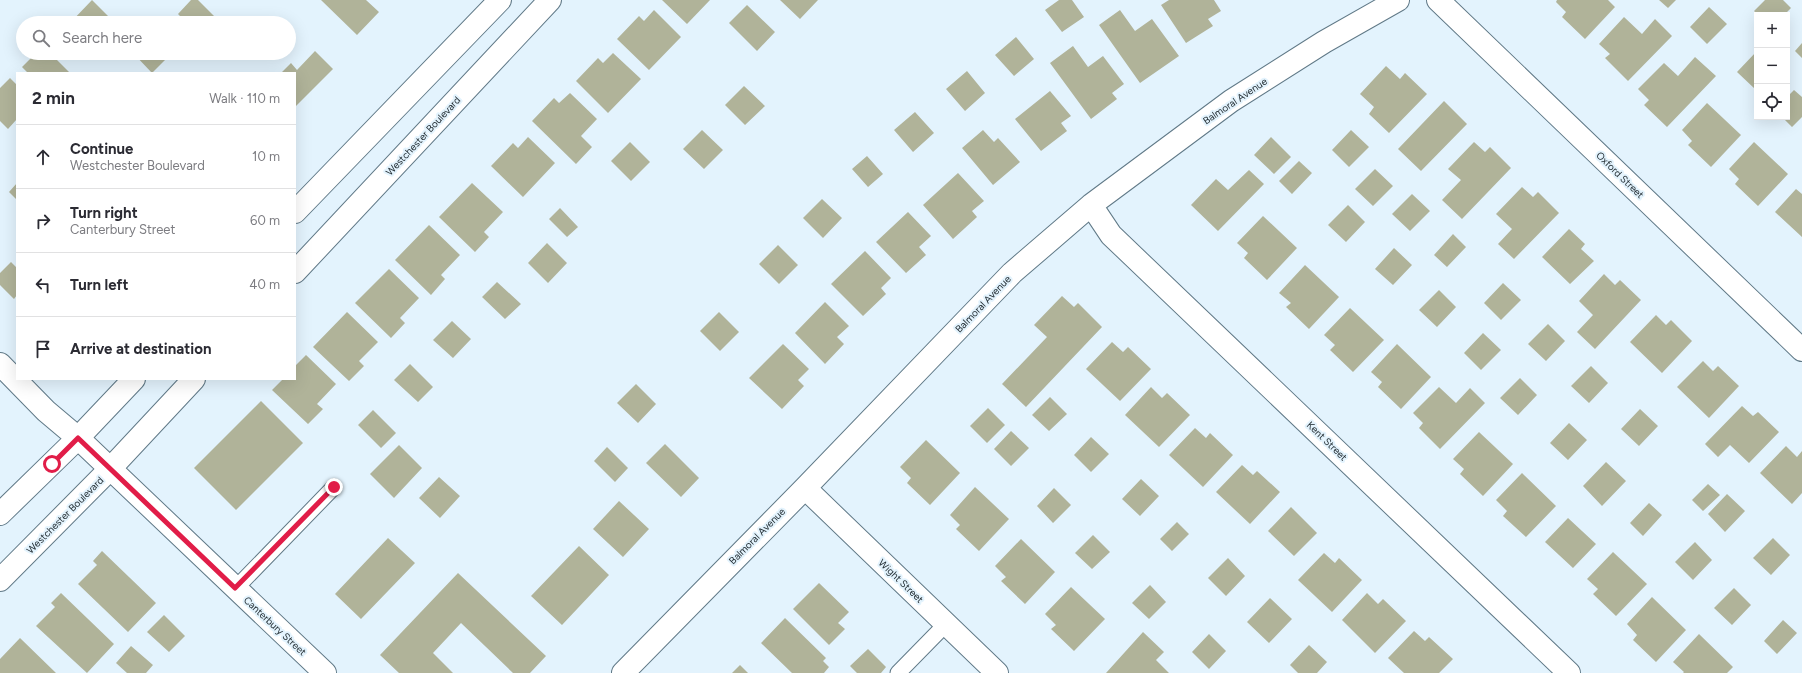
<!DOCTYPE html>
<html lang="en">
<head>
<meta charset="utf-8">
<style>
	:root { --surface:#fff; --page:#f2f2f3; --text:#2b2b33; --muted:#7c7c81; --line:#e1e1e2 }
	body { margin:0; font-family:Figtree,sans-serif; background:var(--page); color:var(--text) }
	.controls { position:absolute; right:12px; top:12px; display:grid; overflow:hidden; border-radius:0px; box-shadow:0 4px 16px #0002 }
	.controls button { width:36px; height:36px; display:grid; place-items:center; padding:0; border:0; border-bottom:1px solid var(--line); background:var(--surface); color:var(--text); font:20px sans-serif }
	.stop { position:absolute; width:12px; height:12px; margin:-9px; border:3px solid #e11d48; border-radius:50%; background:#fff }
	.stop.end { background:#e11d48; border-color:#fff; box-shadow:0 1px 4px #0008 }
	.list { margin:0; padding:0; list-style:none }
	h2 { display:flex; justify-content:space-between; align-items:center; height:52px; margin:0; padding:0 16px; font-size:17px }
	h2 small { font-size:13px; font-weight:400; color:var(--muted) }
	.list li { display:grid; grid-template-columns:26px 1fr auto; gap:12px; align-items:center; box-sizing:border-box; height:64px; padding:0 16px; border-top:1px solid var(--line) }
	.list b { display:block; font-size:15px; white-space:nowrap }
	.list p { margin:0; font-size:13px; white-space:nowrap; color:var(--muted) }
	.list em { font-size:13px; font-style:normal; color:var(--muted) }
	.icon { flex:none; width:22px; height:22px; fill:none; stroke:currentColor; stroke-width:2; stroke-linecap:round; stroke-linejoin:round }
	.map { position:relative; flex:none; width:1802px; height:673px; overflow:hidden }
	.search { position:absolute; background:var(--surface); box-shadow:0 4px 16px #0002; left:16px; top:16px; width:280px; height:44px; display:flex; align-items:center; gap:10px; box-sizing:border-box; padding:0 14px; border-radius:22px; color:var(--muted); font-size:15px }
	.panel { position:absolute; background:var(--surface); box-shadow:0 4px 16px #0002; left:16px; top:72px; width:280px; height:308px; border-radius:0px }
	.map>svg:first-child { display:block }
	.building { fill:#b0b399 }
	.lines { fill:none; stroke-linecap:round; stroke-linejoin:round }
	.lane-casing { stroke:#607987; stroke-width:17 }
	.street-casing { stroke:#607987; stroke-width:24 }
	.secondary-casing { stroke:#607987; stroke-width:24 }
	.lane { stroke:#fff; stroke-width:15 }
	.street { stroke:#fff; stroke-width:22 }
	.secondary { stroke:#fff; stroke-width:22 }
	.route { stroke:#e11d48; stroke-width:5 }
	.labels { text-anchor:middle; dominant-baseline:central; stroke-width:4; stroke-linejoin:round; paint-order:stroke }
	.street-label { font-size:10px; fill:#232e34; stroke:#e3f3fd }
</style>
</head>
<body>
<div class="map">
<svg width="1802" height="673" viewBox="0 0 1802 673">
	<rect width="100%" height="100%" fill="#e3f3fd"/>
	<path class="building" d="M92 0 115 23H70Z
		M191 0H198L214 16 207 23H187L178 14Z
		M321 0H366L379 12 357 35Z
		M662 0H710L687 24Z
		M780 0H818L800 19Z
		M1059 0H1072L1084 17 1062 32 1045 10Z
		M1169 0H1214L1221 11 1208 19 1213 26 1186 43 1161 5Z
		M1557 0H1608L1615 7 1585 39 1562 17 1566 12 1556 2Z
		M1659 0H1676L1668 8Z
		M1765 0H1783L1791 8 1784 15H1758L1754 11Z
		M747 5 775 32 757 51 729 23Z
		M1709 7 1727 24 1707 44 1690 27Z
		M654 10 681 37 649 70 617 39 639 16 644 21Z
		M1120 10 1135 31 1152 19 1179 56 1140 83 1099 25Z
		M1624 17 1642 34 1655 19 1672 36 1628 81 1605 58 1610 54 1599 44Z
		M1016 37 1034 59 1014 76 995 55Z
		M1802 43V58L1795 51Z
		M1073 46 1088 67 1103 56 1124 84 1112 93 1117 99 1091 119 1050 63Z
		M315 51 333 69 295 107V73H281L291 63 297 70Z
		M1756 52 1757 86 1755 89 1737 72Z
		M36 53H50L70 73H28L22 67Z
		M133 53H166L169 56 152 73Z
		M613 53 641 79 608 113 576 81 598 58 603 63Z
		M1695 57 1716 76 1667 127 1644 105 1649 100 1638 89 1664 63 1678 76Z
		M1386 66 1400 79 1405 73 1427 94 1389 133 1369 114 1374 107 1360 94Z
		M967 71 985 93 965 111 946 89Z
		M10 78 17 85V119L8 129 0 121V88Z
		M744 86 765 106 745 125 725 105Z
		M1794 90 1802 97V117L1792 127 1782 117H1787V97Z
		M1050 91 1071 116 1061 123 1067 131 1041 151 1015 119Z
		M570 93 597 119 581 136 592 147 576 164 532 121 554 98 559 103Z
		M1444 101 1467 124 1421 171 1398 149Z
		M1707 103 1741 135 1711 167 1688 145 1692 141 1682 130Z
		M915 112 934 133 913 152 894 130Z
		M702 130 723 150 704 169 683 149Z
		M983 130 994 142 998 138 1020 162 993 185 962 148Z
		M1351 130 1369 147 1349 167 1332 150Z
		M528 137 555 163 523 197 491 166 513 143 518 148Z
		M1271 137 1291 157 1274 174 1254 155Z
		M630 142 650 162 631 181 611 161Z
		M1474 142 1485 152 1490 147 1511 168 1462 219 1442 200 1461 180 1448 169Z
		M1754 142 1788 174 1758 206 1735 184 1739 179 1729 169Z
		M867 156 883 174 868 187 852 169Z
		M1299 161 1312 173 1292 194 1279 181Z
		M1375 169 1393 186 1373 206 1355 189Z
		M1249 170 1264 184 1218 231 1191 205 1216 179 1228 190Z
		M958 173 984 201 972 211 977 217 953 239 923 205Z
		M17 183V200L9 192Z
		M472 183 503 212 484 232 489 237 475 252 439 217Z
		M1522 187 1533 197 1538 192 1559 213 1514 259 1498 244 1512 229 1496 214Z
		M1796 189 1802 194V237L1775 212Z
		M1412 194 1430 211 1410 231 1392 214Z
		M822 199 842 218 823 238 803 218Z
		M1348 205 1365 222 1346 242 1328 225Z
		M560 208 578 227 567 237 549 219Z
		M908 212 931 236 919 247 926 255 906 273 876 242Z
		M1263 216 1297 248 1267 280 1244 258 1248 253 1237 243Z
		M429 225 460 255 441 275 445 279 431 295 395 260Z
		M1569 229 1585 244 1581 249 1594 261 1570 284 1542 257Z
		M1453 234 1466 247 1447 267 1434 255Z
		M547 243 567 263 548 283 528 263Z
		M778 245 798 265 779 284 759 264Z
		M1394 248 1412 265 1393 285 1375 269Z
		M865 251 891 278 881 288 886 294 863 316 831 284Z
		M11 262 17 268V295L14 299 0 285V273Z
		M1305 265 1339 297 1309 329 1286 307 1291 303 1279 293Z
		M389 269 419 298 400 318 405 323 391 338 355 303Z
		M1604 274 1615 285 1620 280 1641 300 1595 349 1577 332 1593 315 1579 301Z
		M497 282 521 304 505 319 482 297Z
		M1503 283 1521 300 1501 320 1484 303Z
		M1439 290 1456 307 1437 327 1419 310Z
		M1062 296 1074 307 1078 303 1102 327 1026 407 1002 384 1047 337 1034 325Z
		M825 302 849 326 837 337 844 344 825 364 795 333Z
		M1350 308 1384 340 1353 372 1330 350 1335 345 1324 335Z
		M347 312 378 342 359 361 364 366 349 381 313 347Z
		M719 312 739 332 720 351 700 331Z
		M1656 315 1666 325 1671 320 1692 341 1662 373 1630 342Z
		M452 321 471 339 453 358 433 340Z
		M1548 324 1565 341 1546 361 1528 344Z
		M1483 333 1501 350 1481 370 1464 353Z
		M1112 342 1123 352 1128 347 1151 369 1120 401 1086 369Z
		M783 344 809 369 798 380 804 386 782 409 749 378Z
		M1397 344 1431 377 1401 409 1378 387 1382 382 1371 372Z
		M306 355 336 384 317 404 323 409 308 424 272 390 283 379H295V366Z
		M1703 361 1713 371 1718 366 1739 386 1709 418 1677 387Z
		M410 364 433 387 418 402 394 380Z
		M1591 366 1608 383 1589 403 1571 386Z
		M1520 378 1537 395 1518 415 1500 398Z
		M636 384 656 404 638 423 617 403Z
		M1151 387 1162 398 1167 393 1190 415 1159 447 1125 415Z
		M1439 387 1456 403 1470 388 1485 403 1440 449 1419 428 1423 423 1413 413Z
		M1050 397 1067 414 1049 431 1032 415Z
		M261 401 303 443 236 510 194 468Z
		M1742 406 1753 416 1758 412 1779 432 1749 463 1730 445 1718 457 1705 444Z
		M988 408 1005 425 987 443 970 426Z
		M1640 409 1658 426 1639 446 1621 429Z
		M373 410 396 433 381 448 358 425Z
		M1569 423 1587 440 1568 460 1550 443Z
		M1195 428 1206 438 1210 433 1233 455 1203 487 1169 455Z
		M1011 431 1029 448 1011 466 994 449Z
		M1479 432 1513 464 1483 496 1460 474 1464 469 1453 459Z
		M1091 437 1109 454 1091 472 1074 455Z
		M926 440 960 473 930 505 907 483 911 478 900 467Z
		M665 444 699 478 681 497 646 463Z
		M399 445 422 468 394 498 370 474Z
		M1786 446 1797 457 1802 451V493L1792 504 1760 473Z
		M607 447 628 468 615 482 594 461Z
		M1606 462 1626 481 1602 506 1583 486Z
		M1242 465 1253 475 1257 471 1280 492 1250 524 1216 492Z
		M1522 473 1556 506 1526 537 1503 516 1507 511 1496 500Z
		M439 477 460 496 440 518 419 498Z
		M1141 479 1159 496 1140 516 1122 499Z
		M1708 484 1720 495 1703 511 1692 500Z
		M975 487 1009 519 979 551 956 529 960 525 950 515Z
		M1054 488 1071 505 1053 523 1037 506Z
		M1727 494 1745 511 1725 532 1708 514Z
		M619 501 649 529 623 557 593 529Z
		M1649 503 1662 515 1643 536 1630 523Z
		M1291 507 1317 533 1294 556 1268 531Z
		M1568 518 1596 544 1573 568 1545 542Z
		M1177 522 1189 534 1172 551 1160 539Z
		M1093 535 1110 552 1092 569 1075 553Z
		M388 538 415 563 361 619 335 594Z
		M1773 538 1790 555 1771 575 1753 558Z
		M1021 539 1055 572 1025 604 1001 581 1006 577 995 566Z
		M1695 542 1712 560 1693 580 1675 562Z
		M579 546 609 575 562 625 531 596Z
		M102 551 156 603 128 632 78 584 97 565 93 561Z
		M1613 552 1647 584 1616 616 1593 594 1598 589 1587 579Z
		M1324 553 1335 563 1339 558 1362 580 1332 612 1298 580Z
		M1228 558 1245 576 1226 596 1208 578Z
		M458 573 546 656 530 673H513L461 623 433 653 453 673H399L380 655Z
		M819 583 849 612 838 623 845 629 829 645 793 609Z
		M1150 585 1166 602 1149 619 1132 603Z
		M1071 587 1105 619 1074 651 1051 629 1056 625 1045 614Z
		M1734 588 1751 605 1732 625 1714 608Z
		M61 593 114 644 87 673 36 626 55 607 51 603Z
		M1367 593 1378 604 1383 599 1406 621 1375 653 1342 620Z
		M1652 597 1686 630 1656 662 1633 640 1637 635 1627 624Z
		M1270 598 1292 619 1269 643 1247 622Z
		M164 615 185 636 169 652 147 632Z
		M785 618 826 658 823 661 829 667 824 673H792L761 643Z
		M1783 620 1797 633 1777 654 1764 641Z
		M1414 631 1425 641 1429 637 1453 659 1439 673H1404L1388 658Z
		M1143 632 1164 652 1156 660 1169 673H1106Z
		M1209 634 1226 651 1209 669 1192 652Z
		M1699 634 1733 667 1727 673H1683L1684 672 1673 662Z
		M20 638 56 673H0V659Z
		M1309 645 1327 662 1317 673H1298L1290 665Z
		M131 646 153 665 146 673H127L116 663Z
		M868 649 886 667 881 673H857L850 666Z
		M740 665 748 673H732Z"/>
	<g class="lines">
		<g class="lane-casing">
			<path id="lane" d="M235 589 334 487
				M898 673 946 624"/>
		</g>
		<g class="street-casing">
			<path id="street" d="M1438 0 1802 350
				M1091 205 1111 235 1569 673
				M0 364 46 411 78 438 325 673
				M805 488 997 673
				M623 673 805 488 1012 273 1091 205 1231 101 1324 42 1398 0"/>
		</g>
		<g class="secondary-casing">
			<path id="secondary" d="M295 212 500 0
				M295 272 550 0
				M0 514 78 438 134 379
				M0 580 109 470 194 379"/>
		</g>
		<use href="#lane" class="lane"/>
		<use href="#street" class="street"/>
		<use href="#secondary" class="secondary"/>
	</g>
	<g class="lines">
		<path class="route" d="M52 464 78 438 235 588 334 487"/>
	</g>
	<g class="labels">
		<g class="street-label">
			<text transform="translate(1235 101) rotate(-34)">Balmoral Avenue</text>
			<text transform="translate(423 136) rotate(-47)">Westchester Boulevard</text>
			<text transform="translate(1620 175) rotate(44)">Oxford Street</text>
			<text transform="translate(983 304) rotate(-46)">Balmoral Avenue</text>
			<text transform="translate(1327 441) rotate(44)">Kent Street</text>
			<text transform="translate(65 515) rotate(-45)">Westchester Boulevard</text>
			<text transform="translate(757 536) rotate(-45)">Balmoral Avenue</text>
			<text transform="translate(901 581) rotate(44)">Wight Street</text>
			<text transform="translate(275 626) rotate(43)">Canterbury Street</text>
		</g>
	</g>
</svg>
<div class="controls">
<button>+</button>
<button>−</button>
<button><svg class="icon" aria-label="locate" viewBox="0 0 24 24"><circle cx="12" cy="12" r="6"/><path d="M12 2v4M12 18v4M2 12h4M18 12h4"/></svg></button>
</div>
<div class="stop" style="left:52px;top:464px"></div>
<div class="stop end" style="left:334px;top:487px"></div>
<div class="search"><svg class="icon" aria-label="search" viewBox="0 0 24 24"><circle cx="10" cy="10" r="6"/><path d="M15 15l6 6"/></svg>Search here</div>
<section class="panel">
<h2>2 min<small>Walk · 110 m</small></h2>
<ul class="list">
<li><svg class="icon" aria-label="ahead" viewBox="0 0 24 24"><path d="M12 20V5M6 11l6-6 6 6"/></svg><div><b>Continue</b><p>Westchester Boulevard</p></div><em>10 m</em></li>
<li><svg class="icon" aria-label="right" viewBox="0 0 24 24"><path d="M7 20v-9h11M14 6l5 5-5 5"/></svg><div><b>Turn right</b><p>Canterbury Street</p></div><em>60 m</em></li>
<li><svg class="icon" aria-label="left" viewBox="0 0 24 24"><path d="M17 20v-9H6M10 6l-5 5 5 5"/></svg><div><b>Turn left</b></div><em>40 m</em></li>
<li><svg class="icon" aria-label="arrive" viewBox="0 0 24 24"><path d="M6 21V4h12l-3 4 3 4H6"/></svg><div><b>Arrive at destination</b></div></li>
</ul>
</section>
</div>
</body>
</html>
